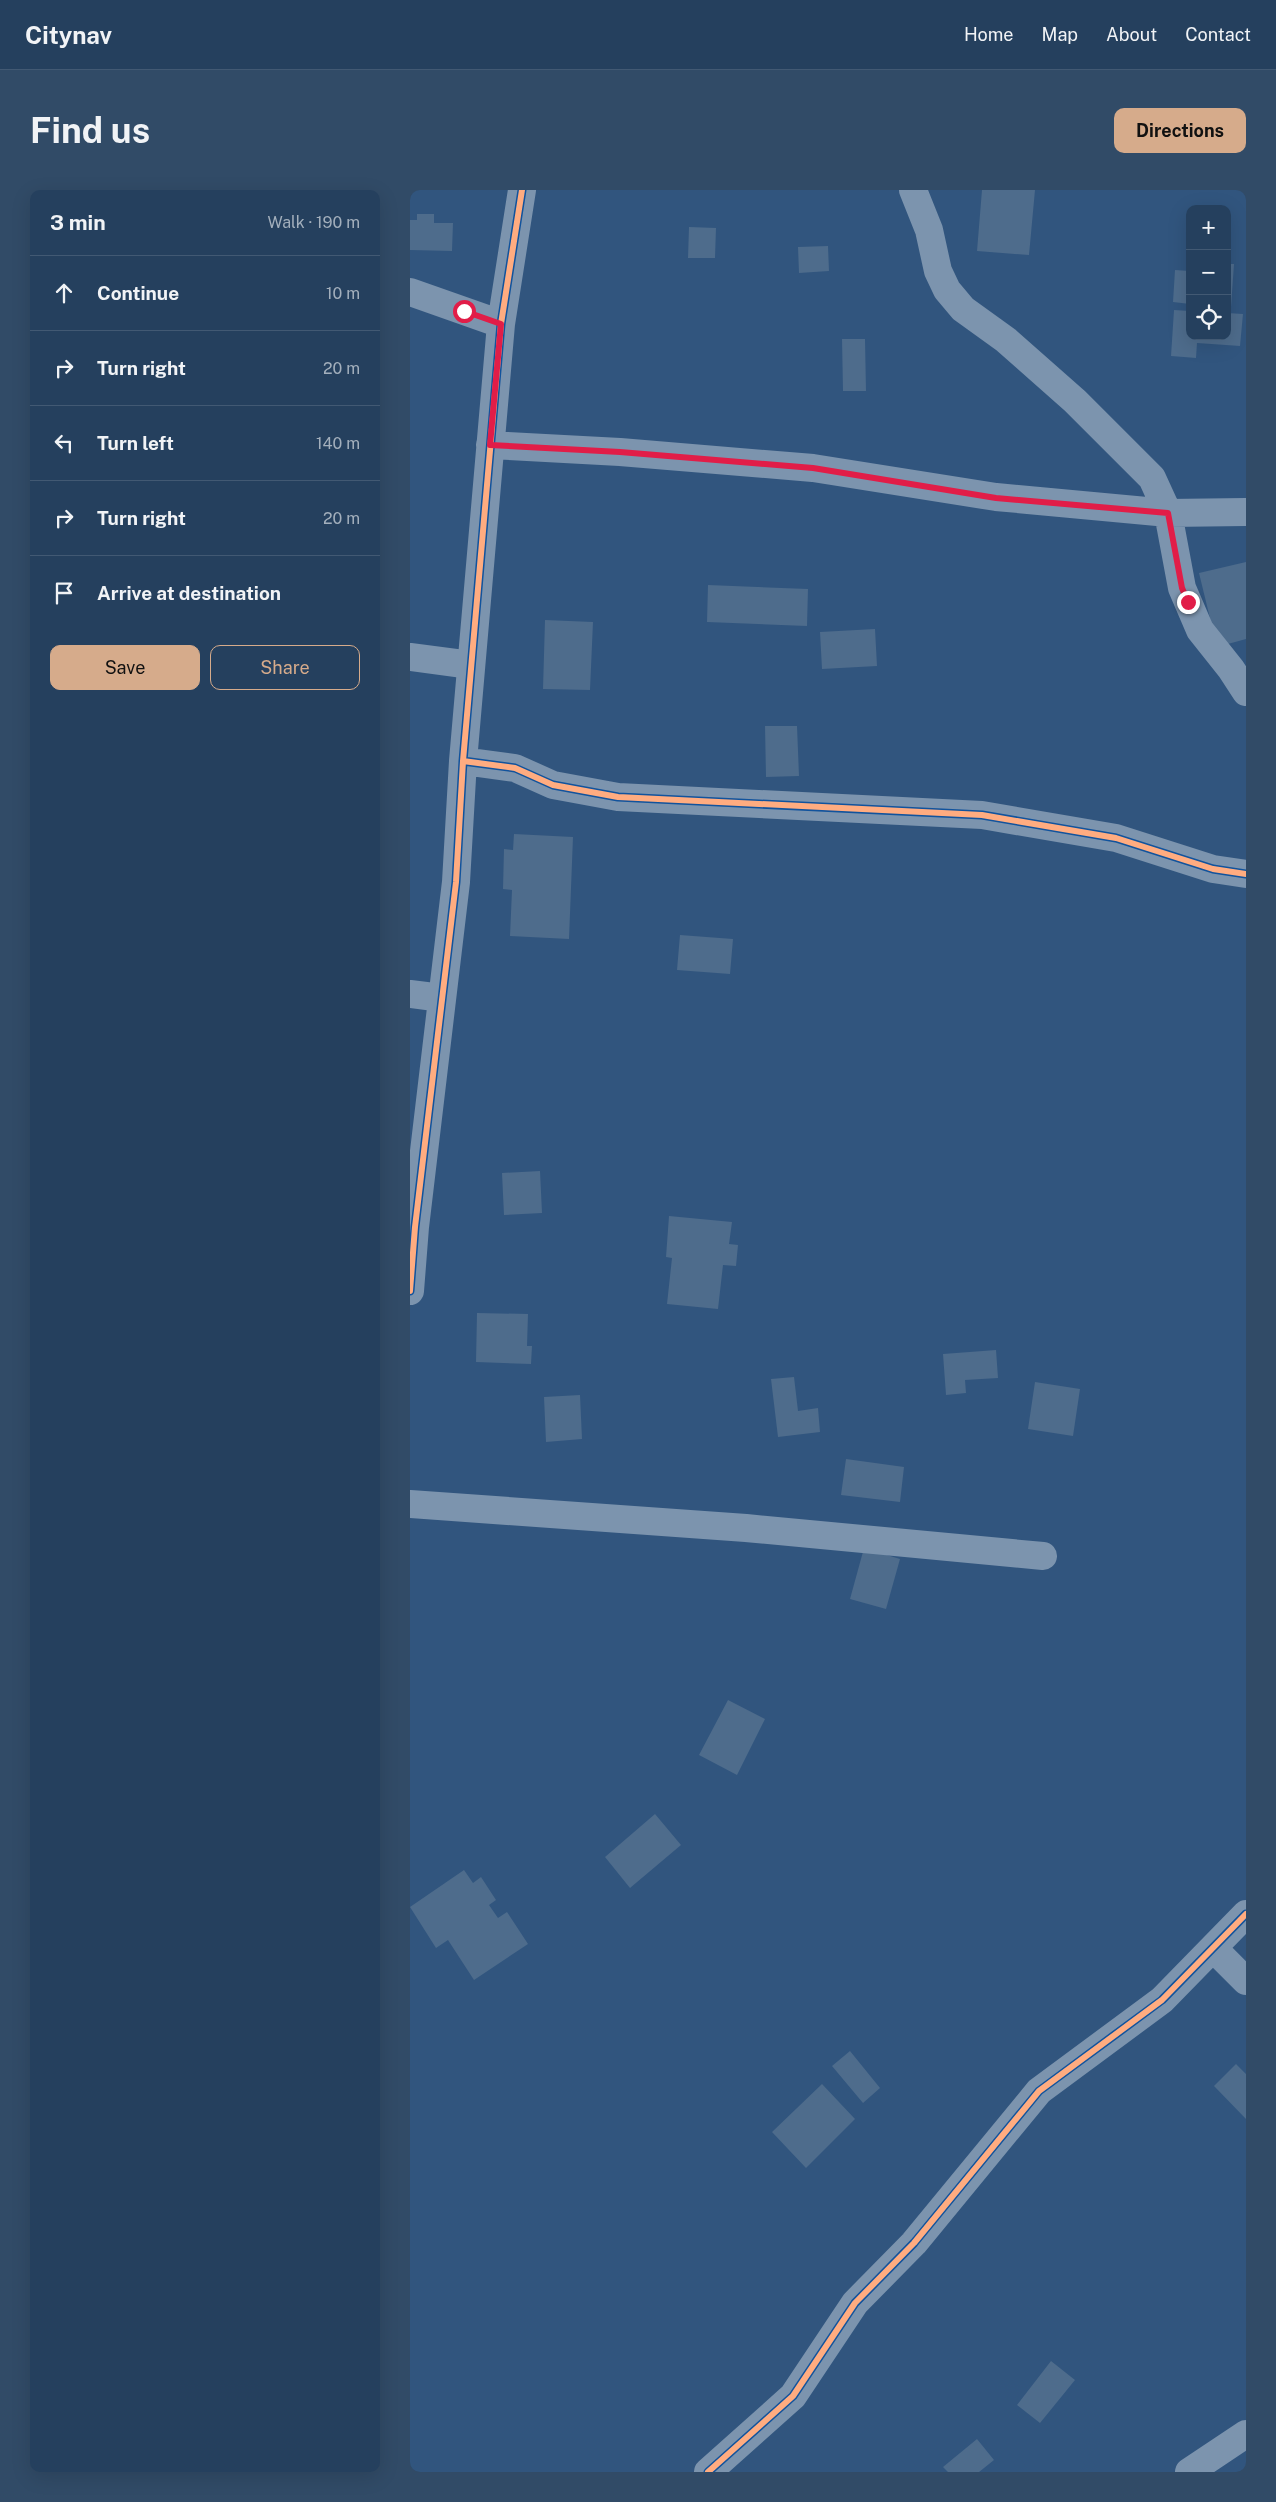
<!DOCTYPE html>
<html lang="en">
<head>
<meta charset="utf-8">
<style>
	:root { --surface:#25405e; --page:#314b67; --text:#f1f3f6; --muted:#a3afbc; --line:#425973; --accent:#d6ab8b }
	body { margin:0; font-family:"Public Sans",sans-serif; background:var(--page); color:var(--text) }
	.controls { position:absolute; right:15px; top:15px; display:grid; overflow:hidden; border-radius:10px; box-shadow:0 5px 20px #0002 }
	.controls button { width:45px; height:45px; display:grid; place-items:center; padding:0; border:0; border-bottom:1px solid var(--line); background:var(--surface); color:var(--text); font:25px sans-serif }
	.stop { position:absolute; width:15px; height:15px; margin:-11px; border:4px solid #e11d48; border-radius:50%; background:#fff }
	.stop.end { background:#e11d48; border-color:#fff; box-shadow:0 1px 5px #0008 }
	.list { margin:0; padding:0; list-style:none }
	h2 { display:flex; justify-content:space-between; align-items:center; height:65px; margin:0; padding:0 20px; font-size:21px }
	h2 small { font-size:16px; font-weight:400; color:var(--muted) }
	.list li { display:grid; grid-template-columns:32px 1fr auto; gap:15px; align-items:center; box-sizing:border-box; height:75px; padding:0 20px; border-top:1px solid var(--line) }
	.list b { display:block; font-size:19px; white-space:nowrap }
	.list em { font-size:16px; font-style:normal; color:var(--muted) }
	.actions { display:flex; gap:10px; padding:15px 20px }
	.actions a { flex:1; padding:11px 0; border:1px solid var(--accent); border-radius:10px; text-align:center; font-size:18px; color:var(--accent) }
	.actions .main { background:var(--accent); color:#111 }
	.icon { flex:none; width:28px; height:28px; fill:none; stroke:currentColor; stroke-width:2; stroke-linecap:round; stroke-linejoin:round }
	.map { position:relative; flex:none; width:836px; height:2282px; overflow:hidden; border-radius:10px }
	header { display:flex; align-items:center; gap:30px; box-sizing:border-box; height:70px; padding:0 25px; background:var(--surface); border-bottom:1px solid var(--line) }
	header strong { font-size:24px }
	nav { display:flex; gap:28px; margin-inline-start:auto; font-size:18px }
	.intro { display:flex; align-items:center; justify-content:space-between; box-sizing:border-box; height:120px; padding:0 30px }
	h1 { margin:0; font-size:35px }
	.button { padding:12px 22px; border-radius:10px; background:var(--accent); color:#111; font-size:18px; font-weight:700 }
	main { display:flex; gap:30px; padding:0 30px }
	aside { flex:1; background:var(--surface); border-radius:10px; box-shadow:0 5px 20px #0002 }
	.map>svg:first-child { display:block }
	.building { fill:#4e6c8c }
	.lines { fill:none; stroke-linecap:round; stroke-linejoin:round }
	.minor { stroke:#7c94ae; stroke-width:28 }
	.cycleway-casing { stroke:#11539d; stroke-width:9 }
	.cycleway { stroke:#ffac80; stroke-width:6 }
	.route { stroke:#e11d48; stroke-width:6 }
</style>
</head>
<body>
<header>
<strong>Citynav</strong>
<nav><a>Home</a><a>Map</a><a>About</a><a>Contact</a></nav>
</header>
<div class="intro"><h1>Find us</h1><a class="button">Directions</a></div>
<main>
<aside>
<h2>3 min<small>Walk · 190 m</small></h2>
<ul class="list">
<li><svg class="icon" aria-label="ahead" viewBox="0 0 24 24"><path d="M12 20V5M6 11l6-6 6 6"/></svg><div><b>Continue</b></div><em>10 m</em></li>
<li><svg class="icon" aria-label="right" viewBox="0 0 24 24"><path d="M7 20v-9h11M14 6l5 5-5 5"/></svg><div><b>Turn right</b></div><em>20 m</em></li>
<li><svg class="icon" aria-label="left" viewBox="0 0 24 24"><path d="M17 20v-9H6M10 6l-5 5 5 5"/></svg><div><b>Turn left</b></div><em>140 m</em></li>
<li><svg class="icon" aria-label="right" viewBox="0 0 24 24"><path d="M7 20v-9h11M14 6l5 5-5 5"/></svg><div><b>Turn right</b></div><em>20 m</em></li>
<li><svg class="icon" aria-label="arrive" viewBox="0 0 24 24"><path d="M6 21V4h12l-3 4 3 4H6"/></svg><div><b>Arrive at destination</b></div></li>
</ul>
<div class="actions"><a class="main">Save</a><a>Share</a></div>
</aside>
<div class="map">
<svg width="836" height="2282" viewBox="0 0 836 2282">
	<rect width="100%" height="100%" fill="#31557e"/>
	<path class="building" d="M572 0H625L619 65 567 61Z
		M7 24H24V33H43L42 61 0 60V30H7Z
		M279 37 306 38 305 68H278Z
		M418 56 419 81 389 83 388 57Z
		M817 74H824L821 117 817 116Z
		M765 80 780 81V114L763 112Z
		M764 120 780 121V146H817V123L833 124 830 156 787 153 786 168 761 166Z
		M432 149H455L456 201H433Z
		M836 372V449L807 457 789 383Z
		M298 395 398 399 397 436 297 432Z
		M135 430 183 432 180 500 133 499Z
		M465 439 467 476 412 479 410 442Z
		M355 536H387L389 586 356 587Z
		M104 644 163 647 159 749 100 746 102 700 93 699 94 659 103 660Z
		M270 745 323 749 320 784 267 780Z
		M130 981 132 1023 94 1025 92 983Z
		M259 1026 322 1032 319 1054 328 1055 326 1076 313 1075 308 1119 257 1114 262 1068 256 1067Z
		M67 1123 118 1124 117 1156H122L121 1174 66 1172Z
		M586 1160 588 1188 555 1190 556 1203 536 1205 533 1164Z
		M384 1187 388 1221 408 1218 410 1242 368 1247 361 1189Z
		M625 1192 670 1199 663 1246 618 1239Z
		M170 1205 172 1249 136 1252 134 1207Z
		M436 1269 494 1277 490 1312 431 1305Z
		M454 1358 490 1369 476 1419 440 1409Z
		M318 1510 355 1529 327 1585 289 1565Z
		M245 1624 271 1655 220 1698 195 1667Z
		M54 1680 63 1693 71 1687 86 1710 79 1715 88 1728 97 1722 118 1754 64 1790 38 1750 26 1758 0 1717Z
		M440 1861 470 1898 453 1913 422 1876Z
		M826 1874 836 1884V1929L804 1896Z
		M412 1894 445 1929 396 1978 362 1942Z
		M641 2171 665 2190 630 2233 607 2215Z
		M567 2249 584 2270 569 2282H538L533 2277Z"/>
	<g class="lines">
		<path class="minor" d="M503 0 519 40 528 81 537 100 553 119 596 150 665 211 742 288 758 323 772 398 790 440 821 479 836 502
			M0 102 91 134
			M80 255 210 262 403 278 586 307 758 323 836 322
			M0 467 61 475
			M53 571 105 578 143 595 208 607 572 625 706 648 803 679 836 684
			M0 804 32 808
			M0 1101 5 1037 46 692 53 571 91 134 112 0
			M0 1314 336 1338 633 1366
			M803 1758 836 1791
			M298 2282 383 2206 445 2113 504 2053 629 1901 752 1810 836 1724
			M779 2282 836 2244"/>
		<g class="cycleway-casing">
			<path id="cycleway" d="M53 571 105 578 143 595 208 607 572 625 706 648 803 679 836 684
				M0 1101 5 1037 46 692 53 571 91 134 112 0
				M298 2282 383 2206 445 2113 504 2053 629 1901 752 1810 836 1724"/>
		</g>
		<use href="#cycleway" class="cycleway"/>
	</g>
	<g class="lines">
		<path class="route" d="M54 121 91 134 80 255 210 262 403 278 586 308 758 323 772 398 778 412"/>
	</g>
</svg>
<div class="controls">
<button>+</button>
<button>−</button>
<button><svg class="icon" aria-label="locate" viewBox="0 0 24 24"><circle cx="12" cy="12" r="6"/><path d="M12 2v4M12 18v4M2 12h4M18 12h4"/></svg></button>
</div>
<div class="stop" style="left:54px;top:121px"></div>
<div class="stop end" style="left:778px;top:412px"></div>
</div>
</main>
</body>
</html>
